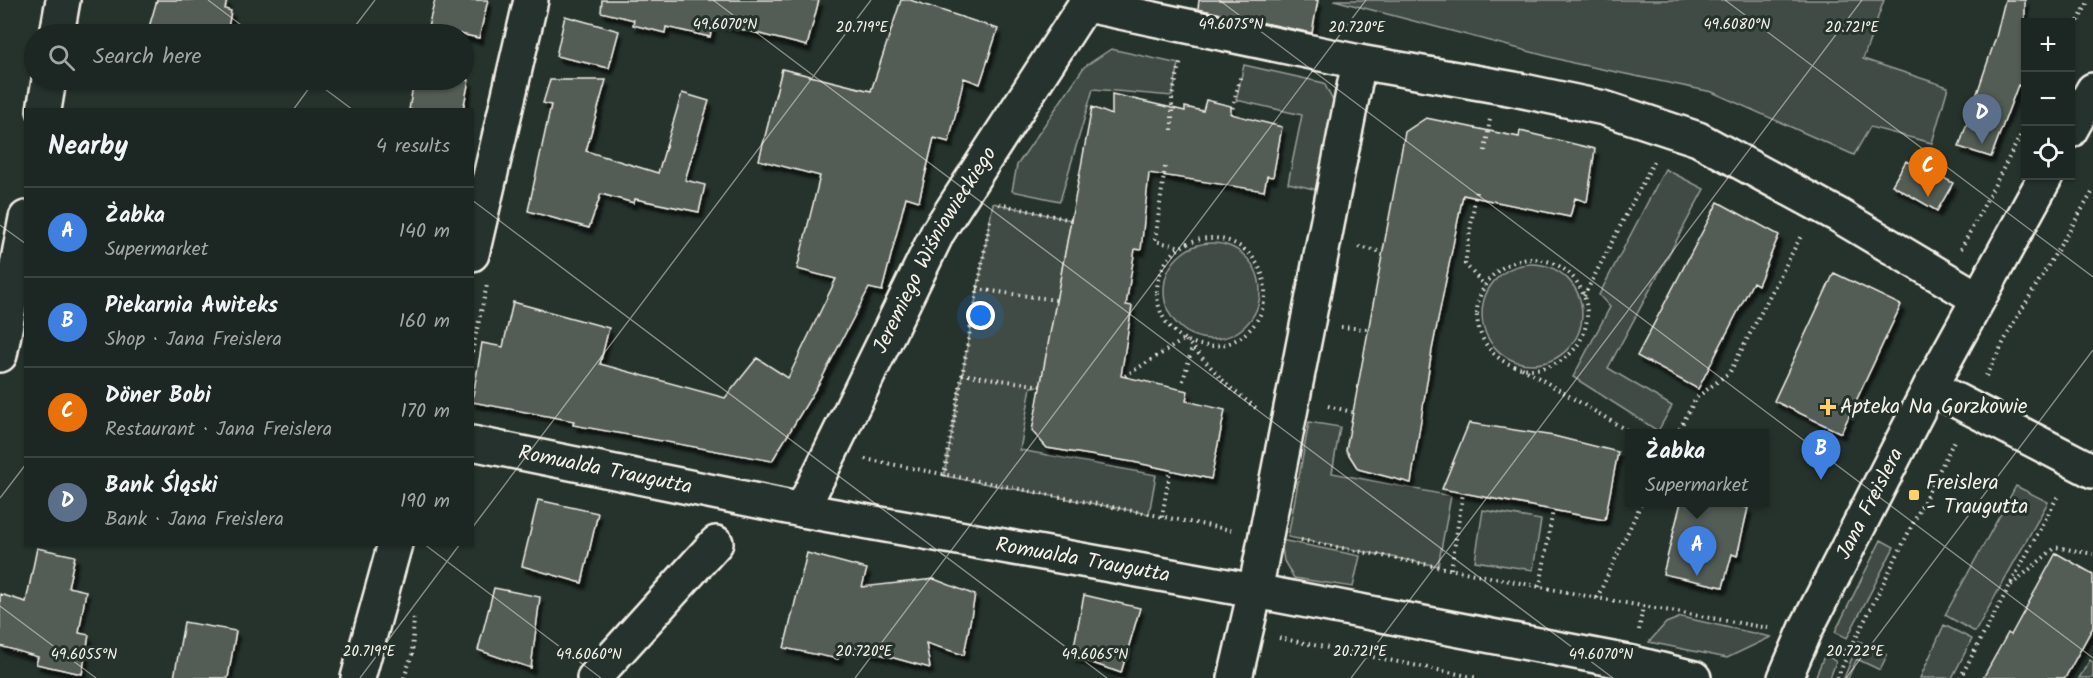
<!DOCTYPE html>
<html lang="en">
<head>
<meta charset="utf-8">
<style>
	:root { --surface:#1c2622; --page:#29322f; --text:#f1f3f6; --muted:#a0a5a5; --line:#3a4340; --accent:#ffd166 }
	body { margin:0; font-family:Kalam,sans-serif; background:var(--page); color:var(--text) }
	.controls { position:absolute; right:18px; top:18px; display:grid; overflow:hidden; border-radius:0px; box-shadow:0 2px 4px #0004 }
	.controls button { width:54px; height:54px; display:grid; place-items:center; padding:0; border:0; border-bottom:2px solid var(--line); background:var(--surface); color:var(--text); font:30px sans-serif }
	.you { position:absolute; left:981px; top:316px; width:21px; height:21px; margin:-15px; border:4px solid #fff; border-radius:50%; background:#1a73e8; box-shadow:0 0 0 9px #1a73e833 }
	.badge { display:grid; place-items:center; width:39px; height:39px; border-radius:50%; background:var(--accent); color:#fff; font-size:20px; font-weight:700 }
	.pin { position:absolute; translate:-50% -50px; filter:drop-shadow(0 2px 3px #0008) }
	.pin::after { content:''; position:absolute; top:32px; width:21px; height:18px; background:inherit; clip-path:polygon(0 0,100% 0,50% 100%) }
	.popup { position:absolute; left:1625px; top:429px; width:144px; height:78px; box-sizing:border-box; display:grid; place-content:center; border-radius:0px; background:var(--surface); filter:drop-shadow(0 2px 4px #0005); font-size:20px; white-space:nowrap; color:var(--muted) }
	.popup b { font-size:22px; color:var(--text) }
	.popup::after { content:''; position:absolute; left:50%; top:100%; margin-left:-12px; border:12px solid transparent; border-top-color:var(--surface) }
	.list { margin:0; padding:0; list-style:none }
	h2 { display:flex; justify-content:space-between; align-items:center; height:78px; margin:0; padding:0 24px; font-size:26px }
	h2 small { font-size:20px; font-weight:400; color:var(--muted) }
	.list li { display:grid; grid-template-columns:39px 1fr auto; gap:18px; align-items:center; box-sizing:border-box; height:90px; padding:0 24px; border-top:2px solid var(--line) }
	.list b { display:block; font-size:22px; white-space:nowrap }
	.list p { margin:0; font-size:20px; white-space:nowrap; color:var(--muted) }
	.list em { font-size:20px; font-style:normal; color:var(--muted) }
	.icon { flex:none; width:33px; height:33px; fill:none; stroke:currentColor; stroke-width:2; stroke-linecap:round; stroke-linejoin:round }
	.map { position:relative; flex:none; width:2093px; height:678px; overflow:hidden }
	.search { position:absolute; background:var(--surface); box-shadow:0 2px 4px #0004; left:24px; top:24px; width:450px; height:66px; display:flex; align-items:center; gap:15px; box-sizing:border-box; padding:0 21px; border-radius:33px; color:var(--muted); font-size:22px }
	.panel { position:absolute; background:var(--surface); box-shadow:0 2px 4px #0004; left:24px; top:108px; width:450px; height:438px; border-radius:0px }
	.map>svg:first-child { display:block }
	.green { fill:#414b45; stroke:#9a9e96; stroke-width:1.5 }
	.building { fill:#525c55; stroke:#f4f1e8; stroke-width:1.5; filter:url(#shadow) }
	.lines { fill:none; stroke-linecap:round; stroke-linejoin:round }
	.minor-casing { stroke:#f4f1e8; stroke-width:38 }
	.path { stroke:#f4f1e8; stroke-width:4; stroke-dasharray:1.5 4.5; stroke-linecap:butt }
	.minor { stroke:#26332d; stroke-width:33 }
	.ticks { fill:none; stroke:#f4f1e8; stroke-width:1.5; stroke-opacity:0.45 }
	.poi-dot { fill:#ffd166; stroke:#26332d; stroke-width:2 }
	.labels { text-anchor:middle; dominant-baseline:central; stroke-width:6; stroke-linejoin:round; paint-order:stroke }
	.street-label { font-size:21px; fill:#f4f1e8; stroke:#26332d }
	.poi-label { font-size:21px; fill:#f4f1e8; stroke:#26332d; text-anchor:start }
	.ticks-label { font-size:15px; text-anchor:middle; fill:#f4f1e8; stroke:#26332d; stroke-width:6; stroke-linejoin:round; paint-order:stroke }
</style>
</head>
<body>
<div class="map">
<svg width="2093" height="678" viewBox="0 0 2093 678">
	<defs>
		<filter id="shadow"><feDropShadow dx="3.5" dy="6" stdDeviation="1.5" flood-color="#0009"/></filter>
	</defs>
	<rect width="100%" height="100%" fill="#26332d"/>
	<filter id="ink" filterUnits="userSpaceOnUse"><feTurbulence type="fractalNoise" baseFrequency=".0167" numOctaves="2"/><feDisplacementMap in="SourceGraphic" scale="12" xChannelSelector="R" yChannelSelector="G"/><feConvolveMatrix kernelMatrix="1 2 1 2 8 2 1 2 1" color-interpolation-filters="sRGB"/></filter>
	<g filter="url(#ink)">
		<path class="green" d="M1334 0H1884L1863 59 1948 87 1932 143 1870 127 1854 155 1712 92 1573 63Z
			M1111 49 1179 64 1172 96 1093 89 1060 201 1012 191 1017 165 1084 67Z
			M1244 65 1324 83 1336 107 1318 190 1288 183 1302 115 1236 100Z
			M1665 169 1704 189 1608 368 1672 406 1658 431 1573 377 1610 307 1599 295Z
			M993 203 1071 220 1041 386 1031 387 1020 450 1156 475 1149 514 944 476Z
			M1164 291a48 48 0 1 1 96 0a48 48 0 1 1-96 0Z
			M1482 314a50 50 0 1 1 100 0a50 50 0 1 1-100 0Z
			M1309 422 1340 427 1332 473 1451 496 1438 566 1288 537Z
			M2016 486 2048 502 1975 632 1945 615Z
			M1483 510 1541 520 1533 570 1475 561Z
			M1281 540 1360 556 1353 587 1294 578 1284 561Z
			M1881 540 1894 547 1847 638 1835 632Z
			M1681 617 1771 637 1727 658 1649 642 1666 623Z
			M1944 625 1972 639 1952 678H1920Z
			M1859 641 1887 655 1880 670 1857 659 1848 678H1844Z
			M1825 654 1836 662 1830 678H1815Z
			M2090 660 2093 662V678H2079Z"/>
		<path class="building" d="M157 0H227L225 9 231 11 227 34H147Z
			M435 0H488L479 38 428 27Z
			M602 0H819L807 46 713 22 710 37 666 27 665 33 633 25 634 20 601 12Z
			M901 0H910L998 29 980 84 964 78 949 142 934 138 919 201 906 197 882 291 869 288 821 380 772 461 573 425 574 421 472 402 482 343 503 347 513 302 609 328 600 364 725 398 757 358 788 378 836 279 797 269 820 176 759 160 782 69 871 91Z
			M1199 0H1318L1312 33 1198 9Z
			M2005 0H2025V88L2018 85 1991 157 1959 147 1996 37Z
			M565 16 619 31 609 68 556 56Z
			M414 80H469L463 110H409Z
			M550 80H606L586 151 658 173 682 93 709 101 685 180 705 185 699 212 635 199 634 203 601 194 589 228 528 211 551 105 543 103Z
			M1112 94 1185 111V107L1203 111 1206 100 1231 106V114L1282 127 1273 177 1267 176 1264 191 1149 173 1141 250 1135 249 1126 305 1132 306 1121 376 1188 391 1186 401 1225 410 1211 479 1133 462 1047 448 1032 431 1092 107 1112 115Z
			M1426 118 1519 137 1520 131 1595 149 1587 202 1575 198 1570 217 1463 195 1432 350 1411 483 1358 469 1346 450 1405 132Z
			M1906 161 1922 170 1924 167 1953 183 1937 211 1892 185Z
			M1718 202 1779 235 1758 285 1753 282 1698 389 1637 356Z
			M1834 273 1901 305 1841 433 1774 401Z
			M1469 423 1554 436 1618 452 1605 520 1442 489Z
			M538 500 598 513 582 583 522 566Z
			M1681 502H1727L1748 508 1737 556 1732 554 1723 587 1663 574Z
			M37 548 75 556 68 587 86 591 79 633 89 635 82 674 36 664 38 657 0 646V594L26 602Z
			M807 553 867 569 862 587 934 579 975 595 964 655 926 643 930 668 843 644 838 659 784 648Z
			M2056 553 2093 574V627L2065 678H1983L2008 633 2011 635Z
			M494 588 540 597 531 668 478 650Z
			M1084 595 1140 608 1121 673 1072 656Z
			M184 622 236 631 228 678H174Z"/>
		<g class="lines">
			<g class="minor-casing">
				<g id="minor">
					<path d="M1087 5 1359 62 1514 89 1604 108 1698 139 1838 215 1977 298"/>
					<path d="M57 34 63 0"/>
					<path d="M44 110 49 80"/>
					<path d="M2070 131 2093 90"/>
					<path d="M472 254 531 0"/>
					<path d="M0 355 26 218"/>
					<path d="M1930 387 2093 471"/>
					<path id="s1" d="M472 443 802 510 1255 591 1633 663 1694 678"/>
					<path id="s2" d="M802 510 938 232 1088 0"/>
					<path d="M358 678 395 544"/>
					<path d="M594 678 716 543"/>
					<path d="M1235 678 1255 591 1359 62"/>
					<path id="s3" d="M1785 678 1806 629 1930 387 2046 176"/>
				</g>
			</g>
			<path class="path" d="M2070 37 2089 0
				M1231 114 1241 74
				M1172 130V96L1181 61
				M1485 151 1490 119
				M1165 167 1155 241 1181 247
				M1476 192 1465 264 1485 286
				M999 204 1071 220
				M1157 292a54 54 0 1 1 108 0a54 54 0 1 1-108 0Z
				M1359 247 1382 252
				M1961 249 2026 125
				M1477 314a55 55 0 1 1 110 0a55 55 0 1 1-110 0Z
				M977 289 1056 300
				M1584 296 1654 161
				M1341 327 1367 329
				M472 352 487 285
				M1522 368 1633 434
				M962 374 1041 386
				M1125 376 1185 339 1228 386 1256 408
				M1986 376 2013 324 2093 191
				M1183 381 1192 348
				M1328 406 1352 412
				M1677 434 1696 398 1730 372 1802 234
				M865 459 1231 530
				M944 476 990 220
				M1162 517 1170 470
				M1301 540 1597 598 1768 628
				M1451 569 1463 493
				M2011 585 2056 547 2093 554
				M1540 587 1553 510
				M1597 598 1642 502
				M1639 630 1643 606
				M1279 638 1478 678
				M1838 646 1849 652 1955 439
				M404 678 412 655 414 616
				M1837 678 1849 652
				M1960 678 2059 494"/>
			<use href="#minor" class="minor"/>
		</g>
	</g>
	<path class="ticks" d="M208 0 253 34M713 0 1613 678M1219 0 2093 658M1725 0 2093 277M349 34 375 0M313 80 353 110M293 110 315 80M472 200 1107 678M0 225 26 244M0 498 26 464M472 528 871 0M424 544 601 678M0 606 96 678M360 678 460 544M855 678 1366 0M1351 678 1862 0M1846 678 2093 350"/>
	<g class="poi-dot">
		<path d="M1825 398h6v6h6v6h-6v6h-6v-6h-6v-6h6z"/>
		<rect x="1908" y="489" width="12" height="12" rx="3"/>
	</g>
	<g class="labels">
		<g class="street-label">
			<text stroke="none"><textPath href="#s2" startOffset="292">Jeremiego Wiśniowieckiego</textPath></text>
			<text stroke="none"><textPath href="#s1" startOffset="136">Romualda Traugutta</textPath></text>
			<text stroke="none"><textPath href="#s3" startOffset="194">Jana Freislera</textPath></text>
			<text stroke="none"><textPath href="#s1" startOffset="622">Romualda Traugutta</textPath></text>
		</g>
		<g class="poi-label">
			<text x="1840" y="407">Apteka Na Gorzkowie</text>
			<text x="1926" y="483">Freislera<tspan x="1926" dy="24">- Traugutta</tspan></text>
		</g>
	</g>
	<g class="ticks-label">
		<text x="725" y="29">49.6070°N</text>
		<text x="1231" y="29">49.6075°N</text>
		<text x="1737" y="29">49.6080°N</text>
		<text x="862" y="32">20.719°E</text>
		<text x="1357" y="32">20.720°E</text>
		<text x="1852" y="32">20.721°E</text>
		<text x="369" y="656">20.719°E</text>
		<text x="864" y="656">20.720°E</text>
		<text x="1360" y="656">20.721°E</text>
		<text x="1855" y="656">20.722°E</text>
		<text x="84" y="659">49.6055°N</text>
		<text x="589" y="659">49.6060°N</text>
		<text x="1095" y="659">49.6065°N</text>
		<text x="1601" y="659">49.6070°N</text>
	</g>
</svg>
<div class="controls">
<button>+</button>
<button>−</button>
<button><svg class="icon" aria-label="locate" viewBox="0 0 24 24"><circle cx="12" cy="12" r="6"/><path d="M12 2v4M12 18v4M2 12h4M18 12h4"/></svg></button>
</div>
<div class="you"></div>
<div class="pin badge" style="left:1697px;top:576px;background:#3f7fe0">A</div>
<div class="popup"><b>Żabka</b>Supermarket</div>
<div class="pin badge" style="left:1821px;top:480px;background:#3f7fe0">B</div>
<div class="pin badge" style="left:1928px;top:197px;background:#e8710a">C</div>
<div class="pin badge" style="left:1982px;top:144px;background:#5c6f8a">D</div>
<div class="search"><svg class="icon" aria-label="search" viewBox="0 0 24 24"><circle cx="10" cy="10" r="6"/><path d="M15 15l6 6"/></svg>Search here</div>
<section class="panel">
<h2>Nearby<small>4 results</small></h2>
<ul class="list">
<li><span class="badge" style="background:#3f7fe0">A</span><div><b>Żabka</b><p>Supermarket</p></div><em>140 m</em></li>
<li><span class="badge" style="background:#3f7fe0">B</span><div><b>Piekarnia Awiteks</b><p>Shop · Jana Freislera</p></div><em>160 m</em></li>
<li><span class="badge" style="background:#e8710a">C</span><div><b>Döner Bobi</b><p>Restaurant · Jana Freislera</p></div><em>170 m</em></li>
<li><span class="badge" style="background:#5c6f8a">D</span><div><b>Bank Śląski</b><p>Bank · Jana Freislera</p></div><em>190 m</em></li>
</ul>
</section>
</div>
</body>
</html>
